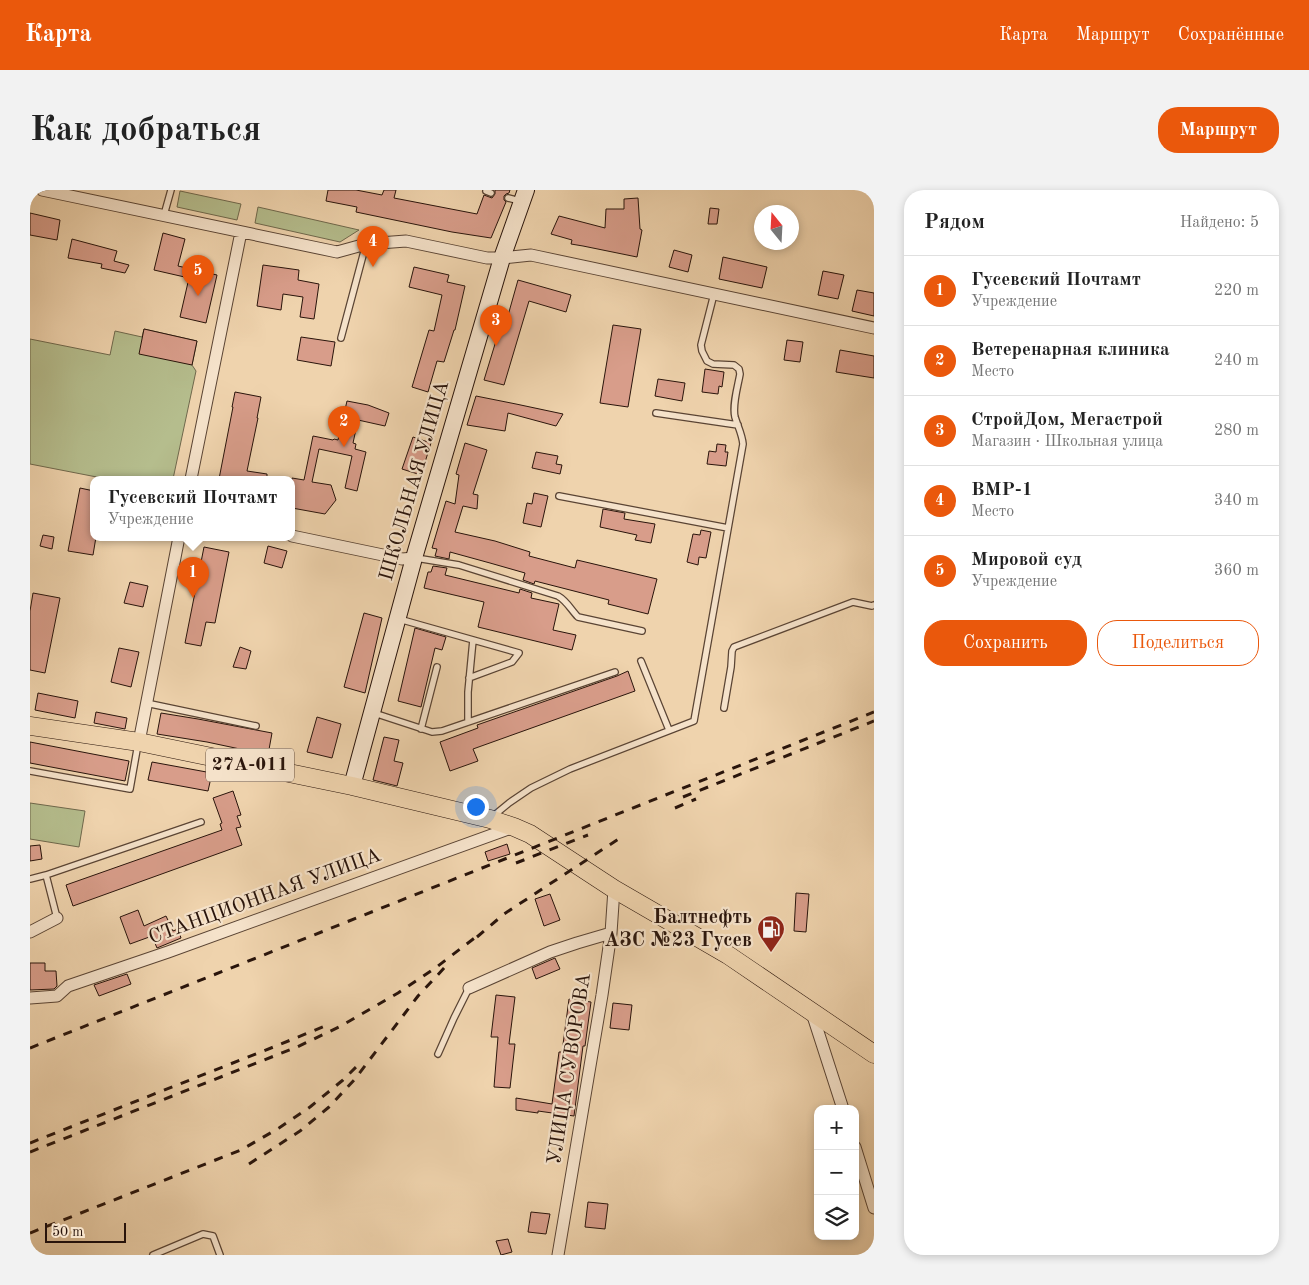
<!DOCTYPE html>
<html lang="ru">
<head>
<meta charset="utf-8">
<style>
	:root { --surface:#fff; --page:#f2f2f2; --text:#222; --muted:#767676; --line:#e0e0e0; --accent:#ea580c }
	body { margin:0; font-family:"Old Standard TT",serif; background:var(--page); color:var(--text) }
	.controls { position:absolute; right:15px; bottom:15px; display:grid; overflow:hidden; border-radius:10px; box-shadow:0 2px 8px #0003 }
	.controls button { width:45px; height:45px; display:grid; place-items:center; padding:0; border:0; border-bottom:1px solid var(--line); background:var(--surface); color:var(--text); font:25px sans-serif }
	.compass { position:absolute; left:724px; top:15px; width:45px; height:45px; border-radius:50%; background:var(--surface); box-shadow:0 2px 8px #0003; rotate:342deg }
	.scale { position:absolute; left:15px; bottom:12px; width:81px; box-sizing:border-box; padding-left:5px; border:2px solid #29140b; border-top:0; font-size:14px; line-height:18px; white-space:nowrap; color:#29140b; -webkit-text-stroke:4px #f5e2ca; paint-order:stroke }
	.you { position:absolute; left:445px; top:616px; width:18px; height:18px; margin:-12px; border:4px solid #fff; border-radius:50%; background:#1a73e8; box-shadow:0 0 0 8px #1a73e833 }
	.badge { display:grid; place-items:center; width:32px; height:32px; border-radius:50%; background:var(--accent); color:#fff; font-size:16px; font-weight:700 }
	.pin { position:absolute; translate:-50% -41px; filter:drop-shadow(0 1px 2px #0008) }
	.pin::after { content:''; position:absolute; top:26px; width:18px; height:15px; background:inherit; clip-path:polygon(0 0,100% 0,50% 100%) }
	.popup { position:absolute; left:60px; top:286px; width:205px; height:65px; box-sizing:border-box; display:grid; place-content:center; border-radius:10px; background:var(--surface); filter:drop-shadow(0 1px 4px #0005); font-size:16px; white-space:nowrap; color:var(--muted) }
	.popup b { font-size:19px; color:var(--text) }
	.popup::after { content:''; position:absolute; left:50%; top:100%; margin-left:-10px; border:10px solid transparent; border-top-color:var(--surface) }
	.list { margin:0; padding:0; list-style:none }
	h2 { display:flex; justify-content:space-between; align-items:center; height:65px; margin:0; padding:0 20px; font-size:21px }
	h2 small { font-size:16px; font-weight:400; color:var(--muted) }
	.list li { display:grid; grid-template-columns:32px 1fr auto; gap:15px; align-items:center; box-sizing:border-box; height:70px; padding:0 20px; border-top:1px solid var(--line) }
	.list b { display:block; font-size:19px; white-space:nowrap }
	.list p { margin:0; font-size:16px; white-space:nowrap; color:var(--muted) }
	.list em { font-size:16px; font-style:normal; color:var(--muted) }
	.actions { display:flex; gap:10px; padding:15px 20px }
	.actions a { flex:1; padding:11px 0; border:1px solid var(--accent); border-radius:20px; text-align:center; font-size:18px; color:var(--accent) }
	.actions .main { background:var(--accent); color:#fff }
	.icon { flex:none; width:28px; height:28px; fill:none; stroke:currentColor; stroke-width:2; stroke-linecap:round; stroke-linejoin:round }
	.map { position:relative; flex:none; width:844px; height:1065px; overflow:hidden; border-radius:20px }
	header { display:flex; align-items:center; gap:30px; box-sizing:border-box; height:70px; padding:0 25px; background:var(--accent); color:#fff }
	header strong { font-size:24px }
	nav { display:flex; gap:28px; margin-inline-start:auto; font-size:18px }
	.intro { display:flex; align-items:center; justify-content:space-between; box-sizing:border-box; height:120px; padding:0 30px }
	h1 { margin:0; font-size:35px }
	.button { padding:12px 22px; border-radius:20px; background:var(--accent); color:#fff; font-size:18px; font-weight:700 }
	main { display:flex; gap:30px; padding:0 30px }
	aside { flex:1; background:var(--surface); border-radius:20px; box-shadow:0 2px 8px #0003 }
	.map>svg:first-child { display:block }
	.green { fill:#b5bd8d; stroke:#6f684c }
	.building { fill:#d89d8a; stroke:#29140b }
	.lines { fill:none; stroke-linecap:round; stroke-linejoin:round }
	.service-casing { stroke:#5a4434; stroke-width:8 }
	.minor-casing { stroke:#5a4434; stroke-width:13 }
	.secondary-casing { stroke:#29140b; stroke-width:18 }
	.primary-casing { stroke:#29140b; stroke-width:19 }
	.service { stroke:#f5e2ca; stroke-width:5.5 }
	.minor { stroke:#f5e2ca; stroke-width:11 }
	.secondary { stroke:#f5e2ca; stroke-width:16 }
	.primary { stroke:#efd3ad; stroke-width:18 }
	.rail { stroke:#29140b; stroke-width:3; stroke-dasharray:9 9; stroke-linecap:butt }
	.labels { text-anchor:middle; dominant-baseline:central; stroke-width:4.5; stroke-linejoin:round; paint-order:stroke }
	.shield { fill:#f5e2ca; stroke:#665244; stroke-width:1 }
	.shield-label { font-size:19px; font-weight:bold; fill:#29140b }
	.street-label { font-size:20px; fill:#29140b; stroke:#f5e2ca }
	.poi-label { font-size:20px; font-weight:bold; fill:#29140b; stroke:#f5e2ca; text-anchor:end }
</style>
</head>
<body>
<header>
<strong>Карта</strong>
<nav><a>Карта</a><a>Маршрут</a><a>Сохранённые</a></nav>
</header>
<div class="intro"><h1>Как добраться</h1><a class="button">Маршрут</a></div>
<main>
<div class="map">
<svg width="844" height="1065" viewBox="0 0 844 1065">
	<rect width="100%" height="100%" fill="#efd3ad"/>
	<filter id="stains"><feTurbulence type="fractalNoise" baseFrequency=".004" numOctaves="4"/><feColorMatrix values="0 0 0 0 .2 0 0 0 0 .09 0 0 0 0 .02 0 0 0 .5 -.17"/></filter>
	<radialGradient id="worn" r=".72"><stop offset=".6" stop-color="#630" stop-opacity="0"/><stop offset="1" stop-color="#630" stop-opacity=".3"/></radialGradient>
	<path class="green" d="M150 1 211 14 207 30 147 17Z
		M228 17 329 40 310 52 225 33Z
		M114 139 167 151 162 175 166 181 143 289H77L0 274V149L80 165 85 141 112 147Z
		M0 613 55 621 49 657 0 649Z"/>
	<path class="building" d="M298 0H326L352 5 354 0H366L364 8 447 24 454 5 462 8 465 4V0H480L479 3 476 4 474 6V10L476 12 461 48 422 42 326 22 327 17 296 11Z
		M608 8 610 39 612 40 607 67 553 56 541 54 542 50 521 44 529 26 575 38 576 19H594V9Z
		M680 18 689 19 687 34H678Z
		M0 23 30 30 27 50 0 45Z
		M133 43 155 49 148 76 187 85 176 133 150 127 159 88 124 80Z
		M42 49 87 61 84 71 99 75 95 83 71 78 72 74 38 68Z
		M644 60 662 65 658 82 639 77Z
		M693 67 737 77 732 98 689 89Z
		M233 75 269 80 268 90 289 94 284 129 270 127 273 107 253 104 251 120 227 116Z
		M384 77 419 85 417 92 435 96 425 140H424L414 172 407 171 398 202 382 197 399 140 404 141 412 105 379 97Z
		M793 81 814 85 808 109 788 105Z
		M488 90 541 105 536 122 499 111 474 195 454 190 473 128 477 129Z
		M827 100 844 103V126L822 121Z
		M583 135 611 139 598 217 570 213Z
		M114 139 167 151 162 175 109 164Z
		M271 147 305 152 301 176 267 170Z
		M757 150 773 152 770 172 754 170Z
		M810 160 844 166V188L806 182Z
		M675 179 694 182 692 197 689 196 688 204 672 202Z
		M628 189 655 193 652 211 625 206Z
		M205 202 231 207 227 228H228L217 281 237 284V289H189L203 217H202Z
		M446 206 486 214 533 224 526 236 478 223 475 241 437 235Z
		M317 211 338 215 359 223 355 236 328 230 323 253 326 254 325 259 336 262 327 301 315 298 322 266 289 259 282 292 301 295 306 310 295 324 262 318V288L274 290 283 246 303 250 304 249 308 250Z
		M383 247 401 253 391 285 372 279Z
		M435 253 457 260 443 304 448 305 447 319 433 316 425 342 465 351 500 362 499 366 545 378 547 370 627 389 618 424 578 414 579 410 505 391 504 394 493 390 495 383 460 373 420 362 419 369 405 366 407 359 402 358 416 311 425 314 429 285 426 284Z
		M687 254 696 255 695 262H698L696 276 677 274 679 261 686 262Z
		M506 262 528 266 526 274 532 275 530 284 502 278Z
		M50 298 64 301V347H66L63 365 38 361Z
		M504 303 518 306 511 337 493 333 497 313 502 314Z
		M573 319 595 323 594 329 625 334 621 353 605 350 607 345 570 337Z
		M671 340 681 342 676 368 669 367 668 375 657 372 663 344 670 345Z
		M13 345 24 347 22 359 10 356Z
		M238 356 257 361 252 378 234 373Z
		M174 357 199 362 185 433 176 432 171 456 155 453Z
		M403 376 417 378 415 385 489 403 490 399 502 403 501 408 529 414 523 440 546 445 542 460 448 437 454 412 394 398 398 382H401Z
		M100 392 118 396 113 417 94 413Z
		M3 403 30 408 15 483 0 480V421Z
		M334 423 352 428 335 503 314 497Z
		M385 438 416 447 412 460 405 458 391 517 368 511Z
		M210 457 221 461 216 479 203 477Z
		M89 458 109 462 101 497 81 492Z
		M598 481 605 501 443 559 448 571 420 581 410 552 448 538 447 535 587 486Z
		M8 503 48 511 45 528 5 520Z
		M66 522 97 528 95 539 64 533Z
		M131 523 168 529 242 543 238 565 177 552 127 544Z
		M287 527 311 534 302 568 277 562Z
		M354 547 369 550 364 571 373 573 367 596 343 590Z
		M0 552 99 571 95 591 0 573Z
		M122 572 182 583 178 601 118 590Z
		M203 601 211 625 207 626 211 637 206 638 212 655 43 716 36 695 192 640 190 634 192 633 183 608Z
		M477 654 480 664 458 671 455 662Z
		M10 655 12 669 0 671V656Z
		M766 703 779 704 776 742 764 741Z
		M520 704 530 730 514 736 505 709Z
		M108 720 114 736 136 726 143 741 148 739 151 748 127 758 122 746 100 754 90 727Z
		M525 768 530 779 506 789 502 778Z
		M0 773H15V781H26L27 796 24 799 0 800Z
		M97 784 101 794 69 806 64 795Z
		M466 805 485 807 479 854H485L480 898 464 897 468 847H461Z
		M539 809 561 812 555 856H553L544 926 508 921V923L486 920V908L522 914 529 862H532Z
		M583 813 602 815 599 840 580 838Z
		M558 1012 578 1014 575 1039 555 1037Z
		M501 1022 520 1024 516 1044 498 1042Z
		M478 1049 482 1062 471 1065 466 1051Z"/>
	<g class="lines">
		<g class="service-casing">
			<path id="service" d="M456 1 461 3
				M478 8 490 11
				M134 25 141 0
				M311 148 336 54
				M626 223 708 235
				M529 306 698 338
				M386 368 429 375 528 406C537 411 541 420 548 427L612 441
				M369 429 489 463 482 472 439 488
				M611 471 639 540
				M116 513 226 536
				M694 518 701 477 702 461 704 457 823 412 842 416 844 415
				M344 523 402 542 412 541 585 482
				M438 532V502L443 450
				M391 539 407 477
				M0 581 100 599 108 554
				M462 627 479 613 501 598 540 579 664 531 713 254C712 244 708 237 705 227 702 215 708 196 710 184L709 179 704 175 683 174 677 171 672 161 671 155 684 104
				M16 685 27 728
				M0 689 16 685 171 632
				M408 864 424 828 439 798
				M123 1065 173 1044 183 1046 190 1065"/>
		</g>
		<g class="minor-casing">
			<path id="minor" d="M12 0 307 62 336 54 376 51 457 68H472L501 65 844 138
				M161 289 211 42
				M262 346 372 369 384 368
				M109 552 149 347
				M0 742 27 728
				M439 798 520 762 547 753 581 743
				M0 808 27 806 38 796 138 762 484 637
				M782 823 813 919
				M825 957 844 1018
				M528 1065 572 805 581 743 584 699"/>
		</g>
		<g class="secondary-casing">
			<path id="secondary" d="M322 596 384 368 472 68 496 0"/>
		</g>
		<g class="primary-casing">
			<path id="primary" d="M0 536 109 552 322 596 460 629 484 637 500 644 584 699 698 765 844 864"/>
		</g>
		<use href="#service" class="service"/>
		<use href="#minor" class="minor"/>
		<use href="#secondary" class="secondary"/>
		<use href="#primary" class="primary"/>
		<path class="rail" d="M653 607 844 531
			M645 618 666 609
			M486 673 558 645
			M447 747 474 724 590 648
			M0 858 844 522
			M0 953 246 856 300 834
			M0 962 267 857 311 836 368 803 404 779 451 743
			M219 974 270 941 299 917 325 889 388 806 416 776
			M0 1043 211 960 249 938 280 917 313 890 332 871"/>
	</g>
	<defs>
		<g id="fuel-pin" transform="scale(1.4375)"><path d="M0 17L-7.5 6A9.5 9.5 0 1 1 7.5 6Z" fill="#8f2418" stroke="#f5e2ca"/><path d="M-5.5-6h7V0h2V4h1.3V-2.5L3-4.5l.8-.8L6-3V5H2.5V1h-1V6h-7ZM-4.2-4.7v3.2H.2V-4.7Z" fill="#fff"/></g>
	</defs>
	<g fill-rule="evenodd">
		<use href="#fuel-pin" x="741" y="739"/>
	</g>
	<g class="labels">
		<rect class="shield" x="176" y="558.5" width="88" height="33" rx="4"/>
		<g class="shield-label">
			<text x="220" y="575">27А-011</text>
		</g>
		<g class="street-label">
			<text transform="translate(385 291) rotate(-74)">ШКОЛЬНАЯ УЛИЦА</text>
			<text transform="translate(235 707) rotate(-20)">СТАНЦИОННАЯ УЛИЦА</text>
			<text transform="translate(540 879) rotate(-81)">УЛИЦА СУВОРОВА</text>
		</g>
		<g class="poi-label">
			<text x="722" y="728">Балтнефть<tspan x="722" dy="23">АЗС №23 Гусев</tspan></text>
		</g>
	</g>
	<rect width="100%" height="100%" filter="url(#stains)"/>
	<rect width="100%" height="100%" fill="url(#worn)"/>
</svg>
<div class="controls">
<button>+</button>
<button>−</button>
<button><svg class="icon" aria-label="layers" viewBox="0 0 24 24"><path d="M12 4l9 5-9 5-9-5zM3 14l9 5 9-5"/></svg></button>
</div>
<svg class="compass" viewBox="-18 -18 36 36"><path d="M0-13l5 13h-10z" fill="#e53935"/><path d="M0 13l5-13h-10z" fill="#767676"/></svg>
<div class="scale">50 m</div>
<div class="you"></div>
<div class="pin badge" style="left:163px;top:408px">1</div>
<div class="popup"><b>Гусевский Почтамт</b>Учреждение</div>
<div class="pin badge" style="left:314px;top:257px">2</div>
<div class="pin badge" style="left:466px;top:156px">3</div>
<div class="pin badge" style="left:343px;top:77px">4</div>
<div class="pin badge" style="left:168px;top:106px">5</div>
</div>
<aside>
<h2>Рядом<small>Найдено: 5</small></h2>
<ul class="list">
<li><span class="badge">1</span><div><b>Гусевский Почтамт</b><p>Учреждение</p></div><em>220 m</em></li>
<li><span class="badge">2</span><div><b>Ветеренарная клиника</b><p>Место</p></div><em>240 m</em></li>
<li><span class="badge">3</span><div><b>СтройДом, Мегастрой</b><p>Магазин · Школьная улица</p></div><em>280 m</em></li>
<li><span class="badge">4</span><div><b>BMP-1</b><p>Место</p></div><em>340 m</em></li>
<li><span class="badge">5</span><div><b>Мировой суд</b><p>Учреждение</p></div><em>360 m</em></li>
</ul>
<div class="actions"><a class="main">Сохранить</a><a>Поделиться</a></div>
</aside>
</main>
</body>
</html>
